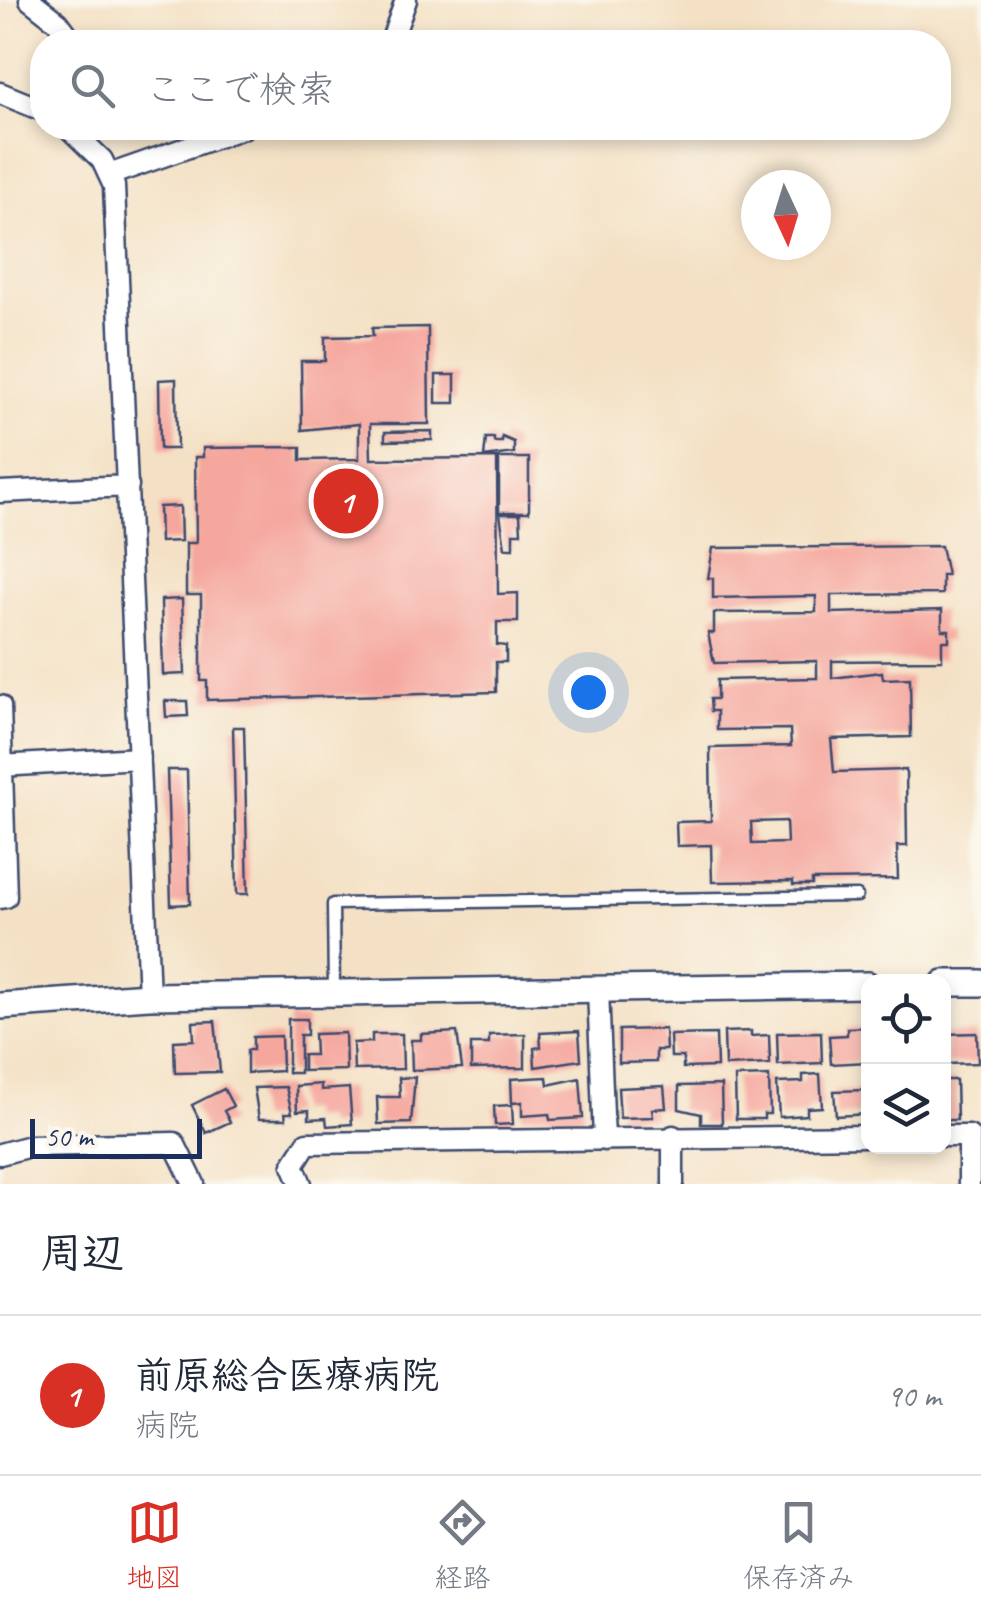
<!DOCTYPE html>
<html lang="ja">
<head>
<meta charset="utf-8">
<style>
	:root { --surface:#fff; --page:#f6f6f7; --text:#1f2937; --muted:#747a83; --line:#e0e1e3; --accent:#d93025 }
	body { margin:0; font-family:Caveat,"Klee One",sans-serif; background:var(--page); color:var(--text) }
	.controls { position:absolute; right:30px; bottom:30px; display:grid; overflow:hidden; border-radius:20px; box-shadow:0 5px 15px #0003 }
	.controls button { width:90px; height:90px; display:grid; place-items:center; padding:0; border:0; border-bottom:2px solid var(--line); background:var(--surface); color:var(--text); font:50px sans-serif }
	.compass { position:absolute; left:741px; top:170px; width:90px; height:90px; border-radius:50%; background:var(--surface); box-shadow:0 5px 15px #0003; rotate:176deg }
	.scale { position:absolute; left:30px; bottom:25px; width:172px; box-sizing:border-box; padding-left:10px; border:5px solid #1b2f5e; border-top:0; font-size:28px; line-height:35px; white-space:nowrap; color:#1b2f5e; -webkit-text-stroke:8px #fbf7ec; paint-order:stroke }
	.you { position:absolute; left:588px; top:692px; width:35px; height:35px; margin:-25px; border:8px solid #fff; border-radius:50%; background:#1a73e8; box-shadow:0 0 0 15px #1a73e833 }
	.badge { display:grid; place-items:center; width:65px; height:65px; border-radius:50%; background:var(--accent); color:#fff; font-size:32px; font-weight:700 }
	.pin { position:absolute; translate:-50% -50%; border:5px solid #fff; box-shadow:0 2px 10px #0006 }
	.list { margin:0; padding:0; list-style:none }
	h2 { display:flex; justify-content:space-between; align-items:center; height:130px; margin:0; padding:0 40px; font-size:42px }
	h2 small { font-size:32px; font-weight:400; color:var(--muted) }
	.list li { display:grid; grid-template-columns:65px 1fr auto; gap:30px; align-items:center; box-sizing:border-box; height:160px; padding:0 40px; border-top:2px solid var(--line) }
	.list b { display:block; font-size:38px; white-space:nowrap }
	.list p { margin:0; font-size:32px; white-space:nowrap; color:var(--muted) }
	.list em { font-size:32px; font-style:normal; color:var(--muted) }
	.icon { flex:none; width:55px; height:55px; fill:none; stroke:currentColor; stroke-width:2; stroke-linecap:round; stroke-linejoin:round }
	.map { position:relative; flex:none; width:981px; height:1184px; overflow:hidden }
	.search { position:absolute; background:var(--surface); box-shadow:0 5px 15px #0003; left:30px; right:30px; top:30px; height:110px; display:flex; align-items:center; gap:25px; box-sizing:border-box; padding:0 35px; border-radius:40px; color:var(--muted); font-size:38px }
	.sheet { height:290px; background:var(--surface) }
	nav { display:flex; justify-content:space-around; align-items:center; box-sizing:border-box; height:140px; border-top:2px solid var(--line); background:var(--surface); font-size:28px; color:var(--muted) }
	nav a { display:grid; justify-items:center; gap:5px }
	nav .on { color:var(--accent) }
	.map>svg:first-child { display:block }
	.building { fill:#f5a69d; fill-rule:evenodd }
	.lines { fill:none; stroke-linecap:round; stroke-linejoin:round }
	.service-casing { stroke:#3c4a6d; stroke-width:15 }
	.minor-casing { stroke:#3c4a6d; stroke-width:25 }
	.tertiary-casing { stroke:#3c4a6d; stroke-width:30 }
	.service { stroke:#fff; stroke-width:10 }
	.minor { stroke:#fff; stroke-width:20 }
	.tertiary { stroke:#fff; stroke-width:25 }
</style>
</head>
<body>
<div class="map">
<svg width="981" height="1184" viewBox="0 0 981 1184">
	<rect width="100%" height="100%" fill="#fbf7ec"/>
	<filter id="ink" filterUnits="userSpaceOnUse"><feTurbulence type="fractalNoise" baseFrequency=".01" numOctaves="2"/><feDisplacementMap in="SourceGraphic" scale="20" xChannelSelector="R" yChannelSelector="G"/><feConvolveMatrix kernelMatrix="1 2 1 2 8 2 1 2 1" color-interpolation-filters="sRGB"/></filter>
	<filter id="wash" filterUnits="userSpaceOnUse"><feTurbulence type="fractalNoise" baseFrequency=".0048" numOctaves="4" result="noise"/><feDisplacementMap in="SourceGraphic" scale="40" xChannelSelector="R" yChannelSelector="G"/><feGaussianBlur stdDeviation="2.25" result="paint"/><feColorMatrix in="noise" values="0 0 0 0 0 0 0 0 0 0 0 0 0 0 0 0 0 1.4 0 .05"/><feComposite in="paint" operator="in"/></filter>
	<g filter="url(#wash)">
		<rect width="100%" height="100%" fill="#f4e1c5"/>
		<g id="blocks">
			<path class="building" d="M428 327 429 424H370L371 459 497 458 498 594 518 593V622H497V645L506 646V662H496V692L207 700V681H201V595H186V543H196L195 457H203V448L301 447V460L359 459V424L302 430 301 361H325V337L373 336 372 328Z
				M436 375H455V403H436Z
				M176 379 177 449H160L159 380Z
				M432 431V440L385 441V432Z
				M502 437 514 442V453L484 457 486 438H494V442H502Z
				M499 458H529V512H499Z
				M180 506 181 541 160 542 159 507Z
				M500 514H520L521 533H513V548H505Z
				M941 546 947 575H942V594L831 595V613L942 610V630H949V641H942V660L832 661V678L882 672 883 679 910 678 911 737 831 739 834 772 906 770 907 846H897L898 879 812 880V885H793V881L712 882 711 845 677 846 676 822 711 821 710 748 791 746 790 729 717 730V711H711L710 699H717V680L817 678V661L714 663 708 633H714V613L816 612V596L713 598V578H708L713 548ZM786 821 787 843 752 844 751 822Z
				M182 599 185 674 163 675 161 600Z
				M165 701H187L188 716 166 717Z
				M233 727H244L248 894H237Z
				M167 770H187L190 904 171 905Z
				M288 1019H307V1035H300V1073H288Z
				M215 1021 220 1072 175 1073 174 1041 194 1040 193 1022Z
				M868 1027V1062L831 1064 829 1036 847 1035V1028Z
				M665 1029 666 1050H656V1062L619 1063V1030Z
				M579 1031 581 1060 535 1067 534 1048 541 1047 540 1033Z
				M751 1031V1036L769 1035 770 1064 725 1066 724 1032Z
				M457 1032 462 1068 412 1070 411 1040H421V1034Z
				M821 1032 822 1063 778 1065 777 1033Z
				M345 1033 346 1070 303 1071V1055H315L314 1034Z
				M977 1033 978 1063 946 1064 944 1034Z
				M372 1034H402L403 1069 354 1070 353 1043 372 1042Z
				M525 1034V1068L471 1069V1044H489V1035Z
				M716 1034 717 1067 683 1068V1057H671L670 1035Z
				M281 1036 282 1071 247 1073V1050H253V1037Z
				M820 1074 822 1107 807 1108V1115L779 1117 777 1083 803 1082V1075Z
				M769 1076 770 1114H764V1119H736L735 1077Z
				M415 1077 411 1123 378 1124 377 1097H400L399 1078Z
				M547 1077 548 1085 580 1078 583 1118 550 1120 549 1114 522 1116V1102L512 1103 511 1079Z
				M944 1080H956L957 1120H944Z
				M321 1084V1090L349 1088 352 1124 327 1126 326 1118 309 1119V1110L297 1111 296 1086Z
				M721 1085 722 1124H701V1114L679 1109V1086Z
				M664 1086 666 1108 652 1109 653 1117 620 1118 618 1088Z
				M286 1087 292 1113H285L286 1119H259L254 1088Z
				M224 1089 233 1106 224 1111 230 1122 206 1133 192 1105Z
				M868 1090V1114L836 1116 834 1091Z
				M512 1105 513 1124 495 1125 494 1106Z"/>
		</g>
	</g>
	<g filter="url(#ink)">
		<use href="#blocks" fill-opacity="0" stroke="#3c4a6d" stroke-width="2.5"/>
		<g class="lines">
			<g class="service-casing">
				<path id="service" d="M334 992 333 904 857 896"/>
			</g>
			<g class="minor-casing">
				<path id="minor" d="M30 0 58 22 73 42
					M391 42 406 0
					M0 93 42 110
					M69 128 102 160 114 186 149 996
					M109 175 243 128
					M0 492 128 486
					M0 706 6 897 0 898
					M0 766 139 758
					M598 989 604 1140
					M944 1136H969V1184
					M0 1154 30 1146 174 1143 194 1184
					M301 1184 293 1165 307 1143 868 1136
					M673 1184V1136"/>
			</g>
			<g class="tertiary-casing">
				<path id="tertiary" d="M944 983H981
					M0 1006 149 996 868 985"/>
			</g>
			<use href="#service" class="service"/>
			<use href="#minor" class="minor"/>
			<use href="#tertiary" class="tertiary"/>
		</g>
	</g>
</svg>
<div class="controls">
<button><svg class="icon" aria-label="locate" viewBox="0 0 24 24"><circle cx="12" cy="12" r="6"/><path d="M12 2v4M12 18v4M2 12h4M18 12h4"/></svg></button>
<button><svg class="icon" aria-label="layers" viewBox="0 0 24 24"><path d="M12 4l9 5-9 5-9-5zM3 14l9 5 9-5"/></svg></button>
</div>
<svg class="compass" viewBox="-18 -18 36 36"><path d="M0-13l5 13h-10z" fill="#e53935"/><path d="M0 13l5-13h-10z" fill="#747a83"/></svg>
<div class="scale">50 m</div>
<div class="you"></div>
<div class="pin badge" style="left:346px;top:501px">1</div>
<div class="search"><svg class="icon" aria-label="search" viewBox="0 0 24 24"><circle cx="10" cy="10" r="6"/><path d="M15 15l6 6"/></svg>ここで検索</div>
</div>
<section class="sheet">
<h2>周辺<small></small></h2>
<ul class="list">
<li><span class="badge">1</span><div><b>前原総合医療病院</b><p>病院</p></div><em>90 m</em></li>
</ul>
</section>
<nav>
<a class="on"><svg class="icon" aria-label="map" viewBox="0 0 24 24"><path d="M3 6l6-2 6 2 6-2v14l-6 2-6-2-6 2zM9 4v14M15 6v14"/></svg>地図</a>
<a><svg class="icon" aria-label="directions" viewBox="0 0 24 24"><path d="M12 3l9 9-9 9-9-9zM9 14v-3h6M13 9l2 2-2 2"/></svg>経路</a>
<a><svg class="icon" aria-label="saved" viewBox="0 0 24 24"><path d="M7 4h10v16l-5-4-5 4z"/></svg>保存済み</a>
</nav>
</body>
</html>
